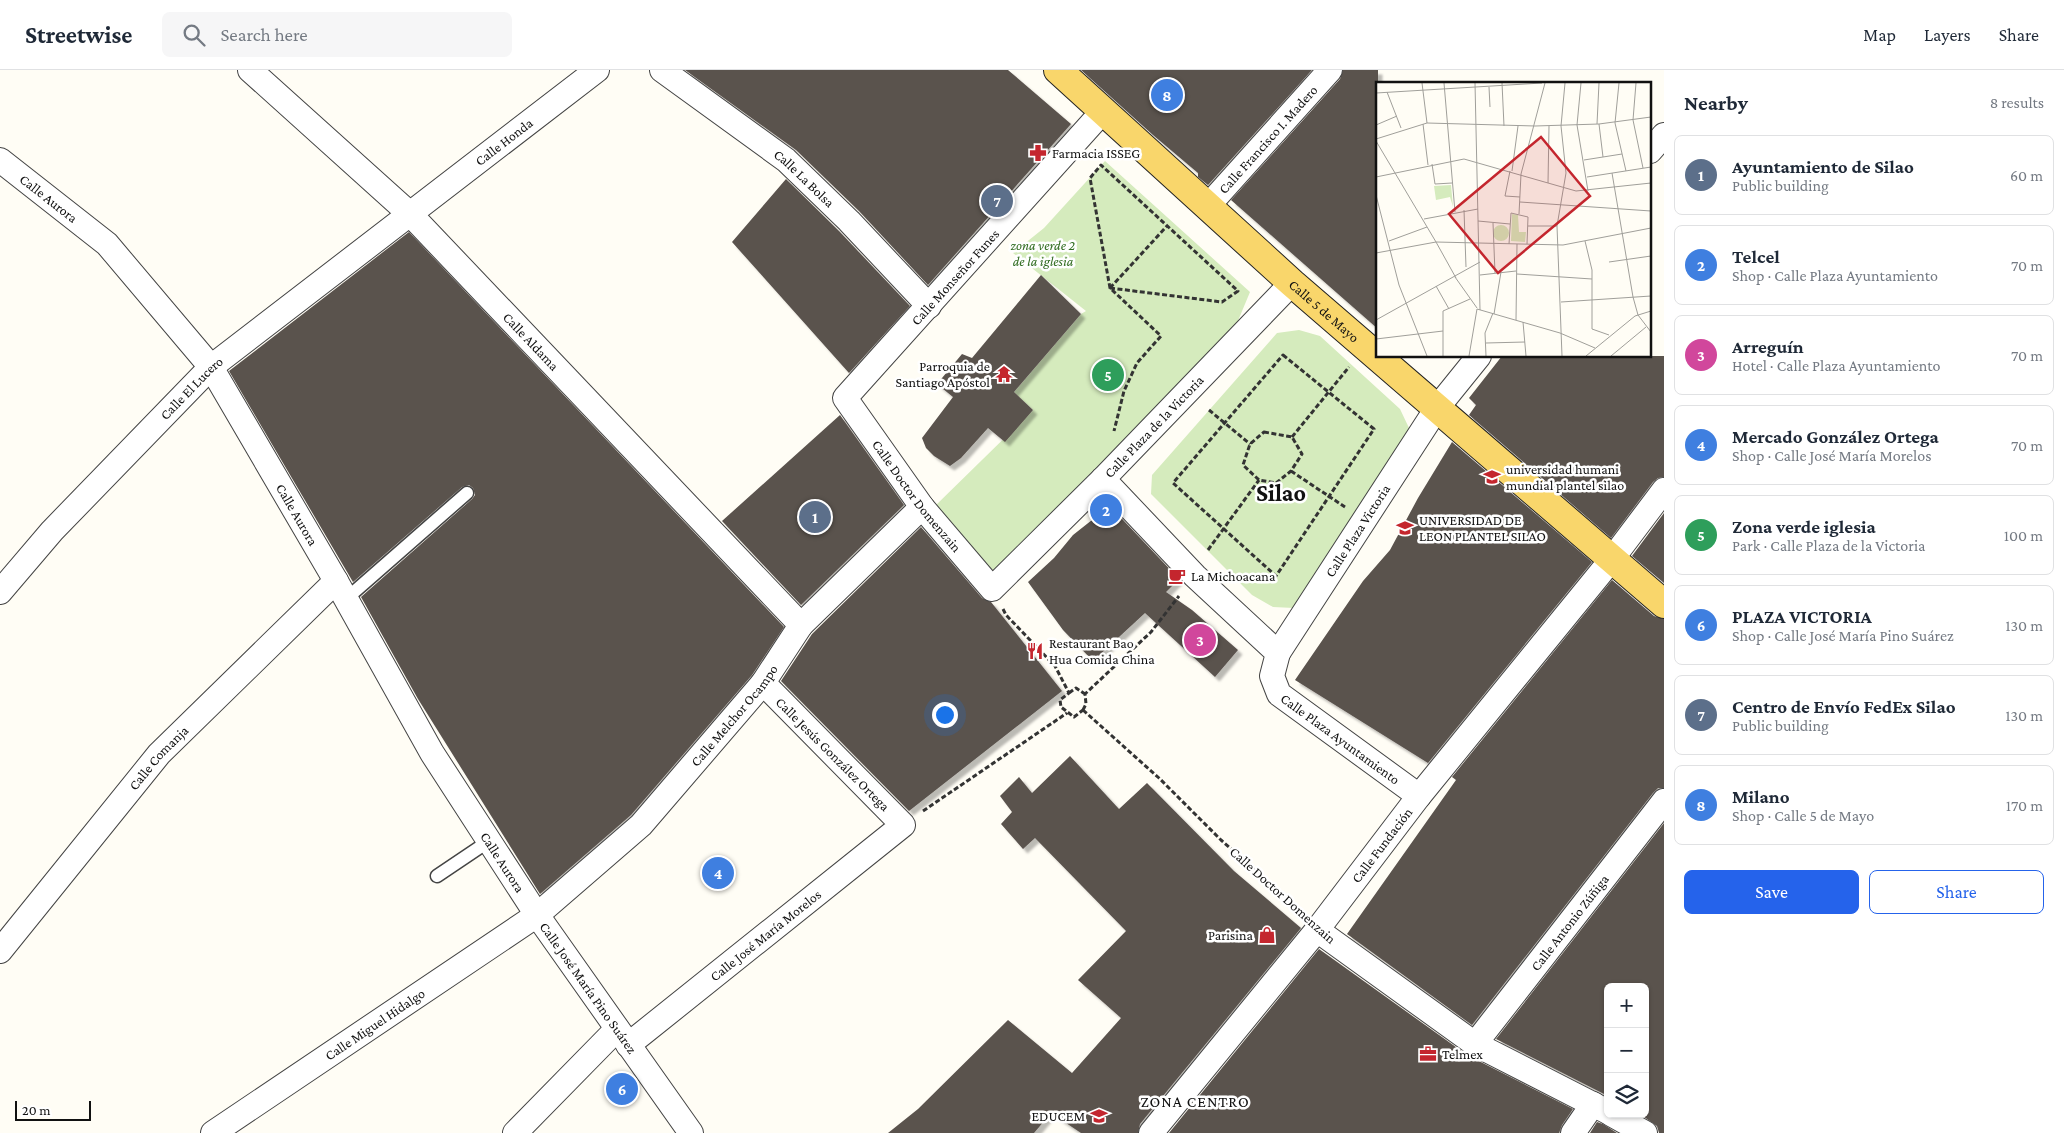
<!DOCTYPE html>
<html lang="en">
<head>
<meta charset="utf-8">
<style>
	:root { --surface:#fff; --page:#f6f6f7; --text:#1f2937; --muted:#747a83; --line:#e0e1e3; --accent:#2563eb }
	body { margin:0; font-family:"Crimson Pro",serif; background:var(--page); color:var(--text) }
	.controls { position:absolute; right:15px; bottom:15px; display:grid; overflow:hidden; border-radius:8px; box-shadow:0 1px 4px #0004 }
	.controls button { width:45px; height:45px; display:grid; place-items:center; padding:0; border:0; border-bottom:1px solid var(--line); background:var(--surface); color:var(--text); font:25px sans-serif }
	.scale { position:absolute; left:15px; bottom:12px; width:76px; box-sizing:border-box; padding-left:5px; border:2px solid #111; border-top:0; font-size:14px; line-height:18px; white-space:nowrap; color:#111; -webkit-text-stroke:4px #fff; paint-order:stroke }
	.you { position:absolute; left:944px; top:644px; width:18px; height:18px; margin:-12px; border:4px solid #fff; border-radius:50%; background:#1a73e8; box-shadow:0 0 0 8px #1a73e833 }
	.badge { display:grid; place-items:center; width:32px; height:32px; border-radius:50%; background:var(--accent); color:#fff; font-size:16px; font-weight:700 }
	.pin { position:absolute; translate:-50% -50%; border:2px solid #fff; box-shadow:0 1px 5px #0006 }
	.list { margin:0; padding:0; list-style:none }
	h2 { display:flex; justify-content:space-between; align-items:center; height:65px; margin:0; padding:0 20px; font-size:21px }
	h2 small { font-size:16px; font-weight:400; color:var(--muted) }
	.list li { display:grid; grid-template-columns:32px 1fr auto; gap:15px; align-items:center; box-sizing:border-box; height:80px; margin:0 10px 10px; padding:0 10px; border:1px solid var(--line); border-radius:8px }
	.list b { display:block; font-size:19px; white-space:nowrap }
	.list p { margin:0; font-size:16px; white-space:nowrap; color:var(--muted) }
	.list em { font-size:16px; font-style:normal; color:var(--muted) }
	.actions { display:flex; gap:10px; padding:15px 20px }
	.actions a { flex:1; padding:11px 0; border:1px solid var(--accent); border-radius:8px; text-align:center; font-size:18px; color:var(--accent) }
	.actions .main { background:var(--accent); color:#fff }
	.icon { flex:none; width:28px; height:28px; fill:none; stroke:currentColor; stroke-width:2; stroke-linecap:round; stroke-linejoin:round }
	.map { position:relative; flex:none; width:1664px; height:1063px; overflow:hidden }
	header { display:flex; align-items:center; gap:30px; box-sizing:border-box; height:70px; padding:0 25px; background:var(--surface); border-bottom:1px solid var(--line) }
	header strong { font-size:24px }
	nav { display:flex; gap:28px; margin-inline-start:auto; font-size:18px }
	.search { width:350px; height:45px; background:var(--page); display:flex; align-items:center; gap:12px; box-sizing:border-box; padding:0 18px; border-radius:8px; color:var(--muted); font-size:19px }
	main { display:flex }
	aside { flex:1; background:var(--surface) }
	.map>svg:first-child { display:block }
	.green { fill:#d5ebbd }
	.building { fill:#5a524d; filter:url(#shadow) }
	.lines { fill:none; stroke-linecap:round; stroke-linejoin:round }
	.lane-casing { stroke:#444; stroke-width:15 }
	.street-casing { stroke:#444; stroke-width:26 }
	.primary-casing { stroke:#222; stroke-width:30 }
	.path { stroke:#333; stroke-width:3; stroke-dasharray:5 2.5; stroke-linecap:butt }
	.lane { stroke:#fff; stroke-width:12 }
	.street { stroke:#fff; stroke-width:24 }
	.primary { stroke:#f9d66b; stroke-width:28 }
	.labels { text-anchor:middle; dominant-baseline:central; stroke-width:5; stroke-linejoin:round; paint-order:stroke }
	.street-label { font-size:14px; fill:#111; stroke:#fff }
	.poi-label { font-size:14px; fill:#111; stroke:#fff; text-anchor:start }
	.park-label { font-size:14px; font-style:italic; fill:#2f6b1f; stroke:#fff }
	.quarter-label { font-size:16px; letter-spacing:1px; fill:#111; stroke:#fff }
	.town-label { font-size:24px; font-weight:bold; fill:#111; stroke:#fff }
	.inset-road { fill:none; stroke:#a09f9a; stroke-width:1 }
	.view { fill:#c4262e; fill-opacity:0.15; stroke:#c4262e; stroke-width:2.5 }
	.inset-edge { fill:none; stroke:#111; stroke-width:2.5 }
</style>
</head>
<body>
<header>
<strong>Streetwise</strong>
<div class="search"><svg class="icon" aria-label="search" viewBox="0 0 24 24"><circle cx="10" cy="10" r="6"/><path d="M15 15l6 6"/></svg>Search here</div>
<nav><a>Map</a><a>Layers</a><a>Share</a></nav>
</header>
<main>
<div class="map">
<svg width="1664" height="1063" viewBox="0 0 1664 1063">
	<defs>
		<filter id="shadow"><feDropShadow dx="4.5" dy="4.5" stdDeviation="1" flood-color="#0004"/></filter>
	</defs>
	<rect width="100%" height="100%" fill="#fffdf5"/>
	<path class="green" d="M1105 91 1250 222 1235 258 991 504 935 436 1033 340 1014 322 1081 244 1086 241 1013 183 1044 158Z
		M1299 260 1320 266 1400 339 1409 358V374L1294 538 1273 537 1252 525 1151 424 1152 405 1277 263Z"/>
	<path class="building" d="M685 0H1008L1071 54 928 215 859 141 796 80Z
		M1081 0H1312L1208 115 1198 107V103L1153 65Z
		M1343 0H1378V259L1231 130 1340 9Z
		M786 109 839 161 910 236 849 303 732 172Z
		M409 162 784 557 752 605 631 745 540 824 418 629 361 527 472 429 475 425 473 418 469 415 462 417 353 512 229 301Z
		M1041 205 1081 244 1014 322 1033 340 1005 372 988 358 961 388 950 396 934 386 926 378 922 368 953 327 937 314 962 284 972 288Z
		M1502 286H1664V407L1658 408 1653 412 1611 468 1469 345 1476 335 1469 328Z
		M840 345 904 435 801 535 722 451Z
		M1452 372 1592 492 1428 693 1295 610 1363 511 1390 480 1418 428Z
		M1106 432 1179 509 1166 522 1192 540 1238 580 1215 607 1145 543 1093 591 1063 560 1028 512 1054 488 1073 465 1092 450Z
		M1664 443V513L1632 486Z
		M921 457 982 528 991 532 1062 621 909 741 781 611 812 564Z
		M1612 510 1654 546 1664 549V718H1658L1653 723 1472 955 1347 864 1456 710 1452 707Z
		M1070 686 1119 739 1147 713 1234 801 1301 858 1140 1054 1138 1063H1081L1051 1043 1034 1063H888L918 1039 1008 950 1072 1003 1121 948 1078 910 1126 861 1035 768 1023 779 1001 754 1012 742 1000 726 1019 707 1032 723Z
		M1664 753V1063H1659L1657 1056 1640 1044H1645V917H1608V1026L1496 969Z
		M1319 879 1467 985 1573 1039 1562 1055 1559 1063H1169Z
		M1597 1052 1603 1054 1617 1063H1590Z"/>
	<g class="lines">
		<g class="lane-casing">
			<path id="lane" d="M346 529 467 423
				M437 806 489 771"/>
		</g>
		<g class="street-casing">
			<g id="street">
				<path id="s1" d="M250 0 411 145 801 555"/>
				<path id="s2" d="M662 0 786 90 849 151 929 236"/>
				<path id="s3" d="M1104 40 845 328 922 437 992 519 1103 409 1292 213"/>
				<path d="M1650 81 1664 65"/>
				<path id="s4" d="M0 90 107 174 211 297 336 511 432 683 537 845 691 1063"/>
				<path id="s5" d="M1207 137 1330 0"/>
				<path id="s6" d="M1103 409 1195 506 1278 583 1272 606 1279 624 1419 726"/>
				<path id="s7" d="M0 522 52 461 211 297 597 0"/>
				<path id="s8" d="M1278 583 1437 338 1479 286"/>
				<path d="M1317 860 1475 974 1608 1042"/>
				<path id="s9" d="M0 881 159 684 336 511"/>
				<path id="s10" d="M1475 974 1664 731"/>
				<path id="s11" d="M628 975 903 755 763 613"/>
				<path d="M1611 1044 1645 1063"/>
				<path id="s12" d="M213 1063 537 845 641 755 763 613 801 555 922 437"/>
				<path d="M515 1063 617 959"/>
				<path id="s13" d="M1151 1063 1317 860 1419 726 1612 489 1664 420"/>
				<path d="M1573 1063 1593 1034"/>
			</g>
		</g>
		<g class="primary-casing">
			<g id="primary">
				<path id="s14" d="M1058 0 1292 213 1664 534"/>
			</g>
		</g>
		<path class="path" d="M1110 218 1222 232 1238 221 1101 95 1090 108 1110 218 1161 266 1137 293 1124 321 1114 361
			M1110 218 1167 156
			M1283 285 1374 359 1276 506 1173 413Z
			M1209 340 1250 374
			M1264 362 1292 367 1302 384 1291 401 1276 413 1259 410 1243 395 1250 374Z
			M1292 367 1349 297
			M1291 401 1345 437
			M1208 480 1259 410
			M1003 539 1006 545 1055 596 1069 623 1060 630 1061 637 1074 647 1083 640
			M1069 623 1076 618 1085 624
			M1083 640 1159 708 1221 770 1302 841
			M1083 640 1086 634 1085 624 1151 562 1179 526
			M923 741 1067 643"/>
		<use href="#lane" class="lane"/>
		<use href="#street" class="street"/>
		<use href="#primary" class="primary"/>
	</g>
	<defs>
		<g id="pharmacy-bare" transform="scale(1.35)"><path d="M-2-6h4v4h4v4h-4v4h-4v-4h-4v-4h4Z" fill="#c4262e" stroke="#fff" stroke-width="2.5" paint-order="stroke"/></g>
		<g id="temple-bare" transform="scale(1.35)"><path d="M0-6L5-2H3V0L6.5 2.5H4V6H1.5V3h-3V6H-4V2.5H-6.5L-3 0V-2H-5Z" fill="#c4262e" stroke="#fff" stroke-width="2.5" paint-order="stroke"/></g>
		<g id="university-bare" transform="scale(1.35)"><path d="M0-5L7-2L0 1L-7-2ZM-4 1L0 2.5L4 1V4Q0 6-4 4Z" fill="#c4262e" stroke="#fff" stroke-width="2.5" paint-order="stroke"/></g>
		<g id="cafe-bare" transform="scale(1.35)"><path d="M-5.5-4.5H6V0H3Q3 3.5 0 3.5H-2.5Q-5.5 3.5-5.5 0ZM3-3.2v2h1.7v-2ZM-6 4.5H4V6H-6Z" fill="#c4262e" stroke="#fff" stroke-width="2.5" paint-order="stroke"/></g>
		<g id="restaurant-bare" transform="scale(1.35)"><path d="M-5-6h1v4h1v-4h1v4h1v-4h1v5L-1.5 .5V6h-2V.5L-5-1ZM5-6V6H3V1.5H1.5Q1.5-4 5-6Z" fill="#c4262e" stroke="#fff" stroke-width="2.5" paint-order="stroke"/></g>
		<g id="shop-bare" transform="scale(1.35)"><path d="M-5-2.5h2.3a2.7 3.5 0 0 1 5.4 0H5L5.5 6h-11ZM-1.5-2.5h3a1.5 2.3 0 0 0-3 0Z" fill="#c4262e" stroke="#fff" stroke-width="2.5" paint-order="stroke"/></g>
		<g id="office-bare" transform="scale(1.35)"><path d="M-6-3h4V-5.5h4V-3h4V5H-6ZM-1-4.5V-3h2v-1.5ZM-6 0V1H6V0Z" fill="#c4262e" stroke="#fff" stroke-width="2.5" paint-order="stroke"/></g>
	</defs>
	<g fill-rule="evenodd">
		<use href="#pharmacy-bare" x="1038" y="83"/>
		<use href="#temple-bare" x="1004" y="304"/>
		<use href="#university-bare" x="1492" y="407"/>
		<use href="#university-bare" x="1405" y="458"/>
		<use href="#cafe-bare" x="1177" y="506"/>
		<use href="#restaurant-bare" x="1035" y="581"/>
		<use href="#shop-bare" x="1267" y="865"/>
		<use href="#office-bare" x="1428" y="984"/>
		<use href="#university-bare" x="1099" y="1046"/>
	</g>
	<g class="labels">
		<g class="street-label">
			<text stroke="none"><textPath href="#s5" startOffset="91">Calle Francisco I. Madero</textPath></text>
			<text stroke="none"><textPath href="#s7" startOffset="678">Calle Honda</textPath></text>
			<text stroke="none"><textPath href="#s2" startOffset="179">Calle La Bolsa</textPath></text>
			<text stroke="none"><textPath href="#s4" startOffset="62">Calle Aurora</textPath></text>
			<text transform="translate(955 207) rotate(-48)">Calle Monseñor Funes</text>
			<text stroke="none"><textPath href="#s14" startOffset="359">Calle 5 de Mayo</textPath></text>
			<text stroke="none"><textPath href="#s1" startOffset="391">Calle Aldama</textPath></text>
			<text stroke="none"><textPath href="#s7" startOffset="280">Calle El Lucero</textPath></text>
			<text stroke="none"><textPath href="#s3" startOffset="858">Calle Plaza de la Victoria</textPath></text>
			<text stroke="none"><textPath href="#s3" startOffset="509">Calle Doctor Domenzain</textPath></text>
			<text stroke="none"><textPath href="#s4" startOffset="468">Calle Aurora</textPath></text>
			<text stroke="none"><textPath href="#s8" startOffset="146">Calle Plaza Victoria</textPath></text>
			<text stroke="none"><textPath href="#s12" startOffset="672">Calle Melchor Ocampo</textPath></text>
			<text stroke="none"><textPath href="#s6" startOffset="366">Calle Plaza Ayuntamiento</textPath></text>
			<text transform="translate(833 684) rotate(45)">Calle Jesús González Ortega</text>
			<text stroke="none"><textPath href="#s9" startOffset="250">Calle Comanja</textPath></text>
			<text stroke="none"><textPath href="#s13" startOffset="369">Calle Fundación</textPath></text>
			<text stroke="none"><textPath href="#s4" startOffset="872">Calle Aurora</textPath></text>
			<text transform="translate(1283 825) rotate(42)">Calle Doctor Domenzain</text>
			<text stroke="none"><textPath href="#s10" startOffset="154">Calle Antonio Zúñiga</textPath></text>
			<text stroke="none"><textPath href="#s11" startOffset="176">Calle José María Morelos</textPath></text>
			<text stroke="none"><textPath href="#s4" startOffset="1024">Calle José María Pino Suárez</textPath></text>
			<text stroke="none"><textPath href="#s12" startOffset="195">Calle Miguel Hidalgo</textPath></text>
		</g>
		<g class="poi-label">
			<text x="1052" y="83">Farmacia ISSEG</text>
			<text x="990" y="296" text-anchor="end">Parroquia de<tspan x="990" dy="16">Santiago Apóstol</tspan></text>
			<text x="1506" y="399">universidad humani<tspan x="1506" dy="16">mundial plantel silao</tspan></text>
			<text x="1419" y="450">UNIVERSIDAD DE<tspan x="1419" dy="16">LEON PLANTEL SILAO</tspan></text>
			<text x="1191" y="506">La Michoacana</text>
			<text x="1049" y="573">Restaurant Bao<tspan x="1049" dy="16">Hua Comida China</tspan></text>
			<text x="1253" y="865" text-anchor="end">Parisina</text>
			<text x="1442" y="984">Telmex</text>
			<text x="1085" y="1046" text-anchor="end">EDUCEM</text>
		</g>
		<g class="park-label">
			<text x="1043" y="175">zona verde 2<tspan x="1043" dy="16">de la iglesia</tspan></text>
		</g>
		<g class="quarter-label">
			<text x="1195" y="1031">ZONA CENTRO</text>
		</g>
		<g class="town-label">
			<text x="1281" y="422">Silao</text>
		</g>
	</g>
	<g transform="translate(1376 12)">
		<rect width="275" height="275" fill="#fffdf5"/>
		<path d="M75 103 77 125 74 115 60 118 58 104ZM136 132 142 133 143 150H150L149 160 135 159ZM117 151a8 8 0 1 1 16 0a8 8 0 1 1-16 0Z" fill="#d5ebbd"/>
		<path class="inset-road" d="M46 1 51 41M68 1 79 130M99 1 104 228M126 1 128 44M205 1 201 43 212 109M243 1 239 41 250 89M260 1 257 38 267 86M113 5 114 25M11 10 25 46M0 11 166 1M47 42 52 83M221 42 223 1M223 42 227 75M0 43 21 34M0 57 51 41 159 44 223 42 275 35M0 59 60 160 187 163 275 146M208 78 246 72M56 82 59 102 76 101M134 89 129 114 144 115M136 89 142 44M236 91 257 215 262 233 275 250M0 95 88 77 200 109 275 101M211 95 275 85M172 101 173 44M0 113 23 203 51 274M144 120 275 129M88 128 90 185M143 132 145 92 169 1M48 137 102 127M102 139 134 142M117 141 119 191M152 144H181M13 159 51 145M209 159 216 188V247L233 253M133 162 135 131 152 135 151 162M0 171 60 160 80 196M233 180 275 174M141 192 216 197M104 193 140 189M79 195 101 226M60 204 73 227M185 220 275 214M101 227 184 251 219 266M118 232 125 190M0 238 104 180M140 238 141 162M147 240 150 274M0 257 67 249M110 261 149 260M67 274V229L94 217M93 274 101 227M110 274 109 251 117 231M186 274 181 144 190 91 185 44 189 1M210 274 259 234 275 229M235 274 270 245"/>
		<path class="view" d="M165 55 214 114 122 191 73 132Z"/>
		<rect width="275" height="275" class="inset-edge"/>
	</g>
</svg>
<div class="controls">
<button>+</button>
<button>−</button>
<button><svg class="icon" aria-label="layers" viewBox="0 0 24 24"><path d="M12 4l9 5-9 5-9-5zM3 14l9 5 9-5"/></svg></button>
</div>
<div class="scale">20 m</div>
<div class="you"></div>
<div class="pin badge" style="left:815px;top:447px;background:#5c6f8a">1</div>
<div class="pin badge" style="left:1106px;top:440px;background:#3f7fe0">2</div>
<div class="pin badge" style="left:1200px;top:570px;background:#d1479c">3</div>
<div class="pin badge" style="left:718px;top:803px;background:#3f7fe0">4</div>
<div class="pin badge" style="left:1108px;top:305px;background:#2e9e5b">5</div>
<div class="pin badge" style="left:622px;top:1019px;background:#3f7fe0">6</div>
<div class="pin badge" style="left:997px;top:131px;background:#5c6f8a">7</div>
<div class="pin badge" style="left:1167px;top:25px;background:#3f7fe0">8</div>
</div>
<aside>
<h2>Nearby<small>8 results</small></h2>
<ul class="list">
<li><span class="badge" style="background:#5c6f8a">1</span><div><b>Ayuntamiento de Silao</b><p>Public building</p></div><em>60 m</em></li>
<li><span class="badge" style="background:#3f7fe0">2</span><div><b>Telcel</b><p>Shop · Calle Plaza Ayuntamiento</p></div><em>70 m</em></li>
<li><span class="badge" style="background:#d1479c">3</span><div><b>Arreguín</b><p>Hotel · Calle Plaza Ayuntamiento</p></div><em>70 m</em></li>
<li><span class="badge" style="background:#3f7fe0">4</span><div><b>Mercado González Ortega</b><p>Shop · Calle José María Morelos</p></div><em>70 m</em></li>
<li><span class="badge" style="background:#2e9e5b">5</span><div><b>Zona verde iglesia</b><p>Park · Calle Plaza de la Victoria</p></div><em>100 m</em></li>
<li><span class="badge" style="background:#3f7fe0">6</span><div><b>PLAZA VICTORIA</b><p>Shop · Calle José María Pino Suárez</p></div><em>130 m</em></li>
<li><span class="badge" style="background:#5c6f8a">7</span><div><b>Centro de Envío FedEx Silao</b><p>Public building</p></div><em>130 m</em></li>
<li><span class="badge" style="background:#3f7fe0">8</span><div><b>Milano</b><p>Shop · Calle 5 de Mayo</p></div><em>170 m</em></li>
</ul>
<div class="actions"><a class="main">Save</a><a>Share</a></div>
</aside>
</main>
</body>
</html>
